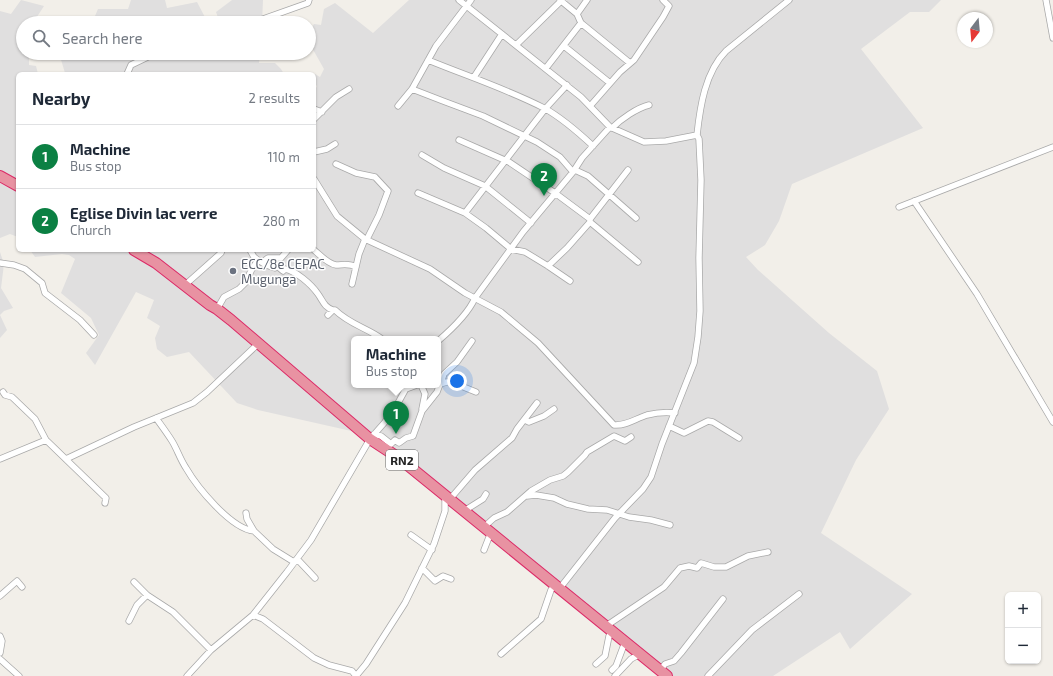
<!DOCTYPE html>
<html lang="en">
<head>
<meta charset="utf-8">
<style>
	:root { --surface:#fff; --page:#f2f2f3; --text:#1f2937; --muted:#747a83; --line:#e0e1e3; --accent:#0b8043 }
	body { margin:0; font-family:"Exo 2",sans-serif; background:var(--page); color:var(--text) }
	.controls { position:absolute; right:12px; bottom:12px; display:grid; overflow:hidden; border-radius:6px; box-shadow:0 1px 3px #0004 }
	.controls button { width:36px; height:36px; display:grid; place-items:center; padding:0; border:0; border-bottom:1px solid var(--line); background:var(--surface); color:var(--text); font:20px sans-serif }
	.compass { position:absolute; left:957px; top:12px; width:36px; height:36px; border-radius:50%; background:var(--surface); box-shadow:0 1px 3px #0004; rotate:196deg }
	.you { position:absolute; left:457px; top:381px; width:14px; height:14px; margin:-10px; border:3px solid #fff; border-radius:50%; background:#1a73e8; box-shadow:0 0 0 6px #1a73e833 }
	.badge { display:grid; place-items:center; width:26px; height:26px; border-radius:50%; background:var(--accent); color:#fff; font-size:13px; font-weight:700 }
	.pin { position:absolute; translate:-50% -33px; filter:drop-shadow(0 1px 2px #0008) }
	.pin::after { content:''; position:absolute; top:21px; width:14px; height:12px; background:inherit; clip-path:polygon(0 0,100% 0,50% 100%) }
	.popup { position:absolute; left:351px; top:336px; width:90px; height:52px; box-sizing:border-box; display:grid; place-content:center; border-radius:6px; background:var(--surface); filter:drop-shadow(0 1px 3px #0005); font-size:13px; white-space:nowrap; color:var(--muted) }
	.popup b { font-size:15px; color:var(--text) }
	.popup::after { content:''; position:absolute; left:50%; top:100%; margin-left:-8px; border:8px solid transparent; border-top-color:var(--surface) }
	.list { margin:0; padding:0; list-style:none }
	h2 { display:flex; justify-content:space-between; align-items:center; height:52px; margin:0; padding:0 16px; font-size:17px }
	h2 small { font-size:13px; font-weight:400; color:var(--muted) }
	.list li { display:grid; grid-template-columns:26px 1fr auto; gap:12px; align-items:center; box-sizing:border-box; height:64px; padding:0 16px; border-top:1px solid var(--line) }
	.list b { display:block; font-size:15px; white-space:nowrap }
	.list p { margin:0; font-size:13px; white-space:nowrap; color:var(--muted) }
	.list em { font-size:13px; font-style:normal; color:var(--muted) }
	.icon { flex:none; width:22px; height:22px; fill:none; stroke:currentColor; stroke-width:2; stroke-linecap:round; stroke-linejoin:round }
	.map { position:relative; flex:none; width:1053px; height:676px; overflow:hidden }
	.search { position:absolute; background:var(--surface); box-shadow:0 1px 3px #0004; left:16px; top:16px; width:300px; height:44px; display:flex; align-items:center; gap:10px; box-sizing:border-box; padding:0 14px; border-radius:22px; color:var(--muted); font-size:15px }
	.panel { position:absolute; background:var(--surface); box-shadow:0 1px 3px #0004; left:16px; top:72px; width:300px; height:180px; border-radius:6px }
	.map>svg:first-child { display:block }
	.residential { fill:#e0dfdf; fill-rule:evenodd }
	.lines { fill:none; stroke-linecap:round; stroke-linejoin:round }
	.street-casing { stroke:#a9a9a9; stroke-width:7 }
	.highway-casing { stroke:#dc2a67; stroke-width:12 }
	.street { stroke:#fff; stroke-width:5.5 }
	.highway { stroke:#e892a2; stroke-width:10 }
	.worship-dot { fill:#6b7280; stroke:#fff; stroke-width:1.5 }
	.labels { text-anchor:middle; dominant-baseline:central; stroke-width:3; stroke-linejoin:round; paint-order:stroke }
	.shield { fill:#fff; stroke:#646464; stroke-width:1 }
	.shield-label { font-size:12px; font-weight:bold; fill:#222 }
	.worship-label { font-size:13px; fill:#5b616d; stroke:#fff; text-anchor:start }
</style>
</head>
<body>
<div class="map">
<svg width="1053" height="676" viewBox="0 0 1053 676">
	<rect width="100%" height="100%" fill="#f2efe9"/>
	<path class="residential" d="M21 0 44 6 33 23H23V39L21 43 23 44V53H29V65L36 66 38 74H18V237L10 234 0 238V11L11 14Z
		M131 0H165L167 8 197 2 208 23H92L98 9H128Z
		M232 0H263L262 23H220L216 12Z
		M409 0H941L929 12H910L861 49 923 128 792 184 779 221 765 245 746 257 758 270 829 333 877 371 889 409 856 460 821 533 912 594 850 649 840 632 773 676H670L378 437 258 410 237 403 189 352 167 357 157 349 155 338 160 326 147 318 154 300 136 292 95 365 86 353 99 335 91 318 61 293 75 259 69 255 62 254 35 257 30 250H314V92L317 86 314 83V75L315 74 320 77 324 69 311 46 309 33 314 24 321 25 324 9 335 3 373 33ZM354 339H438V385H354Z
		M59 53H260L259 63H275L281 69 284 74H67L65 73Z
		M0 252 4 264 1 288 13 308 4 311 0 315 7 330 0 338Z"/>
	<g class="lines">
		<g class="street-casing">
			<path id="street" d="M459 0 581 97 610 127
				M560 0 577 14
				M1046 0 1053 38
				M252 23 308 3 309 0
				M581 23 630 63
				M516 45 562 0
				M564 46 610 83
				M428 60C467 76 507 89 544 108 562 118 578 132 593 146
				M546 68 581 23 577 14 587 0
				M127 74 131 65 156 53
				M474 77 502 34
				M412 89 443 101 483 116 537 142 560 157 573 172
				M591 105 620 72 634 60 663 17 669 6 663 0
				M398 106 412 89 436 46 471 0
				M314 109 322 112
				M314 119 336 97 349 89
				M612 128C621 119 637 108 649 105
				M459 140 509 162 555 193 590 219V222L567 248 548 266
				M314 152 327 149 335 144
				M422 155 444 168 485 186 531 223
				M336 164 356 173 375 177 388 191 379 215 367 239
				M575 170 588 176 636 218
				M314 179 337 216 365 239 430 269 465 293 501 312 538 343 614 425C626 426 635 419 647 415 655 413 667 412 675 413
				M418 193 465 213 486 228 511 249 525 252 548 266 570 281
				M914 201 977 294 1053 422
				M899 207 1053 147
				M465 213 545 109 567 85
				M590 219 628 170
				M590 222 638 262
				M250 250 254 257 258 260 266 265 275 268 277 266 283 271 285 269C296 271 311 284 318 294 323 301 324 307 333 310
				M314 250C320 255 328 264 336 265 343 265 349 263 356 267
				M263 262 268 258H281L288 250
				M0 263 14 265 25 269 42 283 45 293 80 320 94 335
				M352 284 359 254 365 239
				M185 285 221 253 222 250
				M217 309 224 297 239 289 245 283 252 269 258 260
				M328 315 333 310H335C349 324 367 328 382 339
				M438 341C452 329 468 314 475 298L523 232 573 172 582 158 610 127 644 142 666 141 697 135
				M441 383 444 374 457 362 472 341
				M440 384 447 382H451L476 392
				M421 385 425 394 422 409
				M406 389 417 385
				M3 392 5 395 12 397 35 419 46 440
				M156 418C161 425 167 433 172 441 177 449 180 459 186 468 197 487 231 529 254 531
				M525 420 529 422 544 416 554 409
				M669 426 684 433 708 421 713 422 739 438
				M374 434 381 436 391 444 395 440 399 443 406 438 413 436 422 411 437 392 440 384
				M0 459 46 440 106 498 105 503
				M66 459 134 427 193 403 207 392 259 343
				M527 496 536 495 554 498 567 504 588 509 607 510 629 517 651 520 670 525
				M450 499 475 470 512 438 517 429 537 403
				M464 511 483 499 486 494
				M246 513 247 519 254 531 273 549 294 562 299 561 315 578
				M484 527 494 518 507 512 531 491 550 480 563 476 568 472 585 455 587 452 614 436 625 441 631 437
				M411 535 432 550
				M484 550 491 532
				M422 568 435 581 443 576 451 579
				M134 582 147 595 173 612 211 650
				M560 588 615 518 643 489 651 477 662 444 694 363 698 337 700 311 699 258 701 180 699 139 697 135C700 107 705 72 726 51L789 0
				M0 596 17 581 22 587
				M253 615 263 619 314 658 329 665 352 671 356 676
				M129 621 137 605 147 595
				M606 626 664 587 680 568 689 566 697 568 701 563 714 567H726L748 556 768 552
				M0 636 2 641 0 653
				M501 654 541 619 551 590 555 584
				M0 659 19 676
				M596 664 605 656 609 636 613 633
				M612 670 616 666 625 642
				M660 671 665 664 674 661 681 653 723 599
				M187 676 211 650 253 615 287 572 311 540 370 439 385 422 398 403 408 385
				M356 676 366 664 405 603 434 544 445 511V496
				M615 676 631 659 640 654
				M708 676 752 630 799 594"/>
		</g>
		<g class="highway-casing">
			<path id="highway" d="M0 176 18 186
				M134 250 156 263 210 305 217 309 231 320 370 439 399 458 667 676"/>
		</g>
		<use href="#street" class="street"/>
		<use href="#highway" class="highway"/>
	</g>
	<circle class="worship-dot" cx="233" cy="271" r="4"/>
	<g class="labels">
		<rect class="shield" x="386" y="450" width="32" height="20" rx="3"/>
		<g class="shield-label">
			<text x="402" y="460">RN2</text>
		</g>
		<g class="worship-label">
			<text x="241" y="264">ECC/8e CEPAC<tspan x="241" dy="15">Mugunga</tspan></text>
		</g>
	</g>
</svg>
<div class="controls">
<button>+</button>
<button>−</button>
</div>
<svg class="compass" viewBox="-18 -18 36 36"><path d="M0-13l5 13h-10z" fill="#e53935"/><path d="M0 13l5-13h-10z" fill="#747a83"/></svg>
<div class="you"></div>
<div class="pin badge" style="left:396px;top:434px">1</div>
<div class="popup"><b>Machine</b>Bus stop</div>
<div class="pin badge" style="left:544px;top:196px">2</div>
<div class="search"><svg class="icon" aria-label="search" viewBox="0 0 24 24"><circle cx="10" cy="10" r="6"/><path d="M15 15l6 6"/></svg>Search here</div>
<section class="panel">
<h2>Nearby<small>2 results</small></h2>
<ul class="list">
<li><span class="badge">1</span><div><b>Machine</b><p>Bus stop</p></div><em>110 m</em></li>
<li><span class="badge">2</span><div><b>Eglise Divin lac verre</b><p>Church</p></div><em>280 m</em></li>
</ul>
</section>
</div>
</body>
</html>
